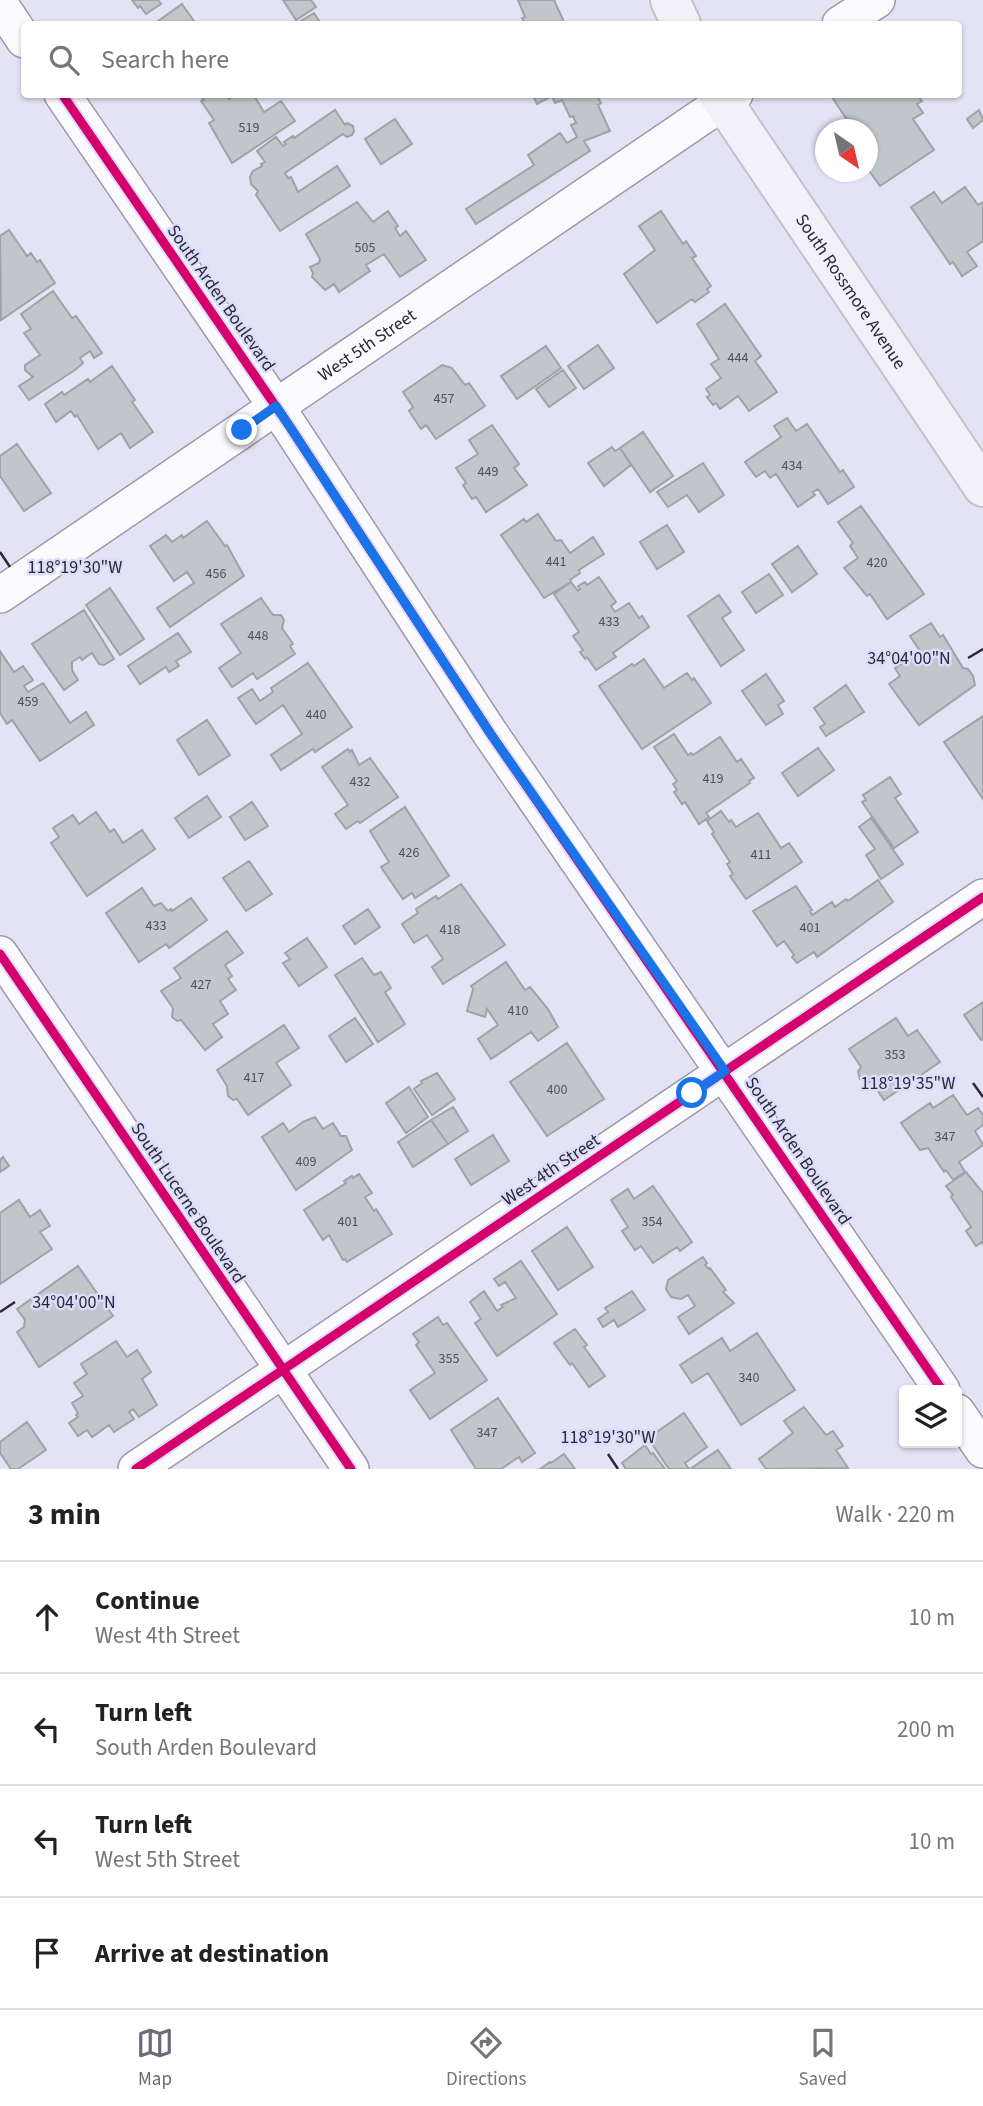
<!DOCTYPE html>
<html lang="en">
<head>
<meta charset="utf-8">
<style>
	:root { --surface:#fff; --page:#f6f6f6; --text:#222; --muted:#767676; --line:#e0e0e0; --accent:#6b6a78 }
	body { margin:0; font-family:"Source Sans 3",sans-serif; background:var(--page); color:var(--text) }
	.controls { position:absolute; right:21px; bottom:21px; display:grid; overflow:hidden; border-radius:7px; box-shadow:0 2px 5px #0004 }
	.controls button { width:63px; height:63px; display:grid; place-items:center; padding:0; border:0; border-bottom:2px solid var(--line); background:var(--surface); color:var(--text); font:35px sans-serif }
	.compass { position:absolute; left:815px; top:119px; width:63px; height:63px; border-radius:50%; background:var(--surface); box-shadow:0 2px 5px #0004; rotate:146deg }
	.stop { position:absolute; width:21px; height:21px; margin:-16px; border:5px solid #1a73e8; border-radius:50%; background:#fff }
	.stop.end { background:#1a73e8; border-color:#fff; box-shadow:0 2px 7px #0008 }
	.list { margin:0; padding:0; list-style:none }
	h2 { display:flex; justify-content:space-between; align-items:center; height:91px; margin:0; padding:0 28px; font-size:30px }
	h2 small { font-size:23px; font-weight:400; color:var(--muted) }
	.list li { display:grid; grid-template-columns:46px 1fr auto; gap:21px; align-items:center; box-sizing:border-box; height:112px; padding:0 28px; border-top:2px solid var(--line) }
	.list b { display:block; font-size:26px; white-space:nowrap }
	.list p { margin:0; font-size:23px; white-space:nowrap; color:var(--muted) }
	.list em { font-size:23px; font-style:normal; color:var(--muted) }
	.icon { flex:none; width:38px; height:38px; fill:none; stroke:currentColor; stroke-width:2; stroke-linecap:round; stroke-linejoin:round }
	.map { position:relative; flex:none; width:983px; height:1469px; overflow:hidden }
	.search { position:absolute; background:var(--surface); box-shadow:0 2px 5px #0004; left:21px; right:21px; top:21px; height:77px; display:flex; align-items:center; gap:18px; box-sizing:border-box; padding:0 24px; border-radius:7px; color:var(--muted); font-size:26px }
	.sheet { height:539px; background:var(--surface) }
	nav { display:flex; justify-content:space-around; align-items:center; box-sizing:border-box; height:98px; border-top:2px solid var(--line); background:var(--surface); font-size:19px; color:var(--muted) }
	nav a { display:grid; justify-items:center; gap:4px }
	nav .on { color:var(--accent) }
	.map>svg:first-child { display:block }
	.building { fill:#c0c6ca; stroke:#9ea3a7; stroke-width:2 }
	.lines { fill:none; stroke-linecap:round; stroke-linejoin:round }
	.minor-casing { stroke:#9b9aa8; stroke-width:38 }
	.major-casing { stroke:#c3c2cb; stroke-width:42 }
	.minor { stroke:#fbfbfe; stroke-width:35 }
	.major { stroke:#f1f1f7; stroke-width:38 }
	.cycleway-casing { stroke:#dedcfc; stroke-width:13 }
	.cycleway { stroke:#d6006c; stroke-width:9 }
	.route { stroke:#1a73e8; stroke-width:9 }
	.ticks { fill:none; stroke:#2a2935; stroke-width:2.5 }
	.labels { text-anchor:middle; dominant-baseline:central; stroke-width:5; stroke-linejoin:round; paint-order:stroke }
	.number-label { font-size:14px; fill:#50505a }
	.street-label { font-size:18px; fill:#2a2935; stroke:#dedcfc }
	.ticks-label { font-size:18px; text-anchor:middle; fill:#2a2935; stroke:#dedcfc; stroke-width:5; stroke-linejoin:round; paint-order:stroke }
</style>
</head>
<body>
<div class="map">
<svg width="983" height="1469" viewBox="0 0 983 1469">
	<rect width="100%" height="100%" fill="#e4e3f5"/>
	<path class="building" d="M132 0H158L161 4 146 14 140 6 138 8Z
		M283 0H311L316 7 296 20Z
		M518 0H554L565 24H525L522 18 525 17Z
		M182 4 196 24H154Z
		M314 13 321 24H296Z
		M200 94H226L229 99 236 94H253L264 112 281 101 295 121 232 163 209 123 214 120 201 101 204 100Z
		M532 94H596L601 103 598 105 610 131 584 141 590 151 476 224 466 209 534 165 528 155 560 133 567 143 577 137 571 125 576 123 573 116 570 117 562 100 555 103 552 96 537 104Z
		M830 94H917L922 101 917 104 923 113 913 119 934 150 880 186 867 168V130H847L851 126Z
		M335 110 345 125 347 123 353 126 354 131 352 135 347 137 343 134 285 173 288 178 291 177 298 192 337 166 350 186 280 231 256 195 258 191 251 184 250 177 253 171 262 166 261 164 265 162 257 151 276 137 283 146 286 144 284 142 293 136 294 138Z
		M979 110 983 120 973 128 967 119Z
		M395 119 412 144 381 164 365 139Z
		M965 187 978 205 983 202V241L967 252 977 266 962 276 953 262 950 264 911 207 934 192 942 203Z
		M357 202 373 222 388 211 398 226 395 228 400 236 406 231 426 260 400 277 384 254 366 265 370 271 339 292 334 284 325 290 312 277 313 273 310 267 319 263 320 259 306 234Z
		M661 211 683 244 686 241 696 256 692 258 711 286 707 289 709 292 695 302 692 299 657 323 624 274 655 250 639 226Z
		M9 230 27 256 31 253 37 262 40 260 55 283 1 320 0 236Z
		M53 291 72 318 76 316 102 353 94 358 90 351 80 358 83 363 75 370 29 400 19 386 33 377 25 370V365L40 355 24 333 31 329 21 314Z
		M725 304 761 356 755 361 777 392 749 411 738 396 720 409 716 403 713 405 707 397 710 395 706 389 721 378 711 364 719 359 697 324Z
		M598 345 614 368 584 389 568 366Z
		M546 346 561 368 517 399 501 376Z
		M442 365 452 368 465 385 469 383 485 406 436 439 426 425 421 429 409 411 413 407 403 392Z
		M112 366 135 400 132 402 153 432 130 448 121 433 98 449 77 415 75 417 71 411 56 422 45 404 62 392 64 395 88 379 90 382Z
		M563 370 576 388 549 407 536 389Z
		M787 418 796 431 807 424 840 472 843 470 854 487 828 504 818 489 813 492 815 495 798 507 776 474 770 478 765 471 756 477 745 462 781 437 774 426Z
		M492 425 519 464 514 468 527 485 486 512 476 497 472 499 463 485 466 483 456 468 478 454 469 440Z
		M643 432 673 476 650 492 620 448Z
		M17 444 51 493 24 511 0 476V456Z
		M612 447 615 451 620 448 631 465 604 486 588 463Z
		M703 463 724 495 699 512 687 495 668 507 657 492Z
		M861 506 924 594 887 619 870 594 867 596 844 568 858 558 850 546 853 543 838 522Z
		M538 514 556 541 561 540 570 553 593 537 604 554 579 570 580 573 570 580 571 582 544 598 501 535 524 519 526 522Z
		M207 521 225 546 227 545 244 576 170 627 157 608 194 583 187 572 174 581 150 546 166 535 172 542 182 535 183 538Z
		M667 525 684 552 657 569 640 542Z
		M798 546 817 574 792 592 772 564Z
		M769 574 783 595 756 613 742 592Z
		M599 577 616 602 611 606 615 612 629 603 639 618 642 616 649 627 613 653 616 657 596 670 587 657 585 659 580 652 583 650 573 636 579 632 554 594 571 582 578 591 580 589 578 586 585 582 587 585Z
		M110 588 144 639 120 655 86 605Z
		M719 595 731 612 722 618 744 650 721 666 688 616Z
		M261 598 273 615H281L284 620 282 628 293 644 290 646 295 654 257 679 253 673 232 687 219 668 241 653 221 624Z
		M84 610 114 659 104 665 99 664 92 653 82 660 80 657 72 662V670L78 680 64 690 32 644Z
		M931 623 940 637 943 635 963 668 968 669 973 676 975 685 919 725 889 684 900 676 895 668 920 651 910 636Z
		M178 633 191 652 176 661 179 666 169 672 166 667 140 684 128 666Z
		M0 651 14 672 23 666 33 680 24 686 28 692 43 683 70 723 86 712 94 725 40 761 12 720 7 724 0 713Z
		M644 659 664 688 687 673 692 680 694 678 711 703 642 749 599 686 632 664 634 666Z
		M308 663 352 727 315 752 313 749 281 770 271 755 302 734 283 705 256 724 238 698 252 689 260 701 273 692 271 688Z
		M766 674 784 701 778 705 783 714 766 725 742 691Z
		M846 685 864 712 826 736 820 727 825 724 814 708Z
		M983 716V799L944 742Z
		M207 720 230 755 199 775 177 740Z
		M674 734 688 755 691 753 693 755 720 737 737 762 741 759 754 778 749 781 750 783 706 813 709 817 699 824 685 802 682 804 674 792 677 790 673 784 677 781 654 747Z
		M818 748 834 770 798 796 782 773Z
		M348 749 350 752 352 750 359 765 370 758 398 797 360 823 358 821 346 829 335 814 348 805 322 767Z
		M890 777 901 794 895 798 918 832 894 848 862 802 866 800 863 795Z
		M207 796 221 817 189 838 175 818Z
		M252 802 268 826 245 840 230 817Z
		M405 807 449 876 415 898 412 893 403 899 381 867 389 862 370 831Z
		M721 811 729 822 731 820 736 827 758 813 781 848 789 843 802 862 746 899 730 876 733 874 727 864 730 862 712 834 714 832 707 821Z
		M96 812 110 832 114 829 123 843 142 830 155 849 87 896 51 843 59 837 53 828 73 815 79 824Z
		M871 818 903 864 881 879 866 855 875 849 859 827Z
		M249 861 272 894 246 911 223 878Z
		M878 880 893 902 817 957 814 952 797 963 792 957 794 955 784 941 777 946 753 911 796 886 812 910 810 911 812 915 832 902 835 907 846 899 848 901Z
		M461 884 505 945 443 984 432 967 443 959 427 935 414 943 402 924 418 913 416 909 436 896 438 899Z
		M142 888 154 906 161 903 168 911 171 909 172 911 191 898 207 920 169 948 166 944 139 962 106 913Z
		M368 909 380 927 355 944 343 926Z
		M227 931 243 953 225 965 232 976 228 979 236 990 220 1001 228 1014 213 1024 222 1037 205 1050 181 1020 177 1021 172 1017 173 1008 161 991 181 978 174 968Z
		M307 938 327 967 299 986 283 963 290 959 285 953Z
		M362 958 374 975 381 972 391 988 385 992 405 1024 378 1042 335 975Z
		M506 962 525 990 530 987 548 1009 558 1027 538 1041 531 1032 491 1059 478 1039 498 1025 487 1009 485 1017 467 1011 473 989 471 986Z
		M983 1002V1039L981 1040 964 1015Z
		M355 1018 373 1044 346 1062 329 1036Z
		M896 1018 908 1036 917 1030 940 1062 884 1100 871 1081 867 1083 860 1079 858 1072 861 1067 849 1049Z
		M284 1025 299 1048 276 1063 291 1085 248 1115 237 1099 233 1100 228 1096 227 1086 217 1070Z
		M567 1043 604 1099 547 1136 510 1082Z
		M437 1073 455 1099 432 1115 414 1089 422 1083 421 1081Z
		M409 1087 428 1117 406 1133 386 1103Z
		M953 1095 967 1115 978 1108 983 1115V1125L975 1131 983 1145 959 1162 965 1172 953 1180 946 1170 944 1172 928 1148 920 1150 901 1123 930 1103 933 1108Z
		M453 1107 468 1131 448 1144 431 1120Z
		M315 1117 323 1129 333 1123 341 1136H346L352 1150 296 1190 262 1137 283 1123 289 1132 303 1122Z
		M431 1120 448 1144 413 1167 398 1142Z
		M493 1135 509 1161 471 1185 455 1159Z
		M3 1157 9 1166 0 1172V1160Z
		M966 1172 983 1193V1245L982 1242 976 1246 966 1231 971 1227 951 1197 953 1195 946 1186Z
		M359 1174 372 1193 365 1197 374 1211 376 1209 392 1234 347 1262 345 1259 343 1260 329 1235 323 1240 304 1210 346 1183 344 1181 352 1176 353 1178Z
		M653 1186 692 1242 680 1251 677 1247 653 1263 641 1246 635 1250 622 1231 628 1227 611 1200 628 1189 634 1199Z
		M19 1200 30 1217 40 1210 50 1226 40 1232 52 1249 0 1284V1213Z
		M567 1227 593 1267 558 1290 532 1251Z
		M703 1257 707 1263 705 1265 709 1269 710 1268 726 1290 723 1292 734 1303 689 1334 678 1317 695 1306 688 1295 681 1299 671 1297 666 1289 668 1280Z
		M521 1261 557 1314 497 1356 475 1323 481 1319 470 1302 484 1291 497 1311 503 1307 501 1305 516 1298 505 1282 499 1286 494 1279Z
		M78 1266 113 1316 39 1367 17 1332 24 1327 25 1320 17 1309Z
		M632 1291 645 1310 618 1327 614 1320 603 1327 598 1319 608 1312 605 1308Z
		M438 1317 443 1325 447 1323 487 1380 430 1419 410 1390 435 1373 416 1345 419 1342 413 1334Z
		M575 1329 587 1345 584 1347 605 1376 589 1387 572 1363 570 1365 554 1343Z
		M757 1333 795 1390 741 1425 708 1373 692 1383 680 1365 722 1338 730 1351Z
		M116 1341 127 1357 137 1350 151 1372 142 1379 157 1405 139 1417 133 1409 129 1412 134 1419 114 1432 109 1425 92 1437 87 1430 78 1436 69 1423 78 1417 76 1415 78 1413 72 1403 83 1396 74 1383 87 1374 81 1364Z
		M498 1398 535 1453 522 1462 519 1457 501 1469H476L451 1430Z
		M804 1407 826 1435 833 1431 843 1446 836 1450 848 1468 766 1469 759 1459 793 1433 784 1421Z
		M684 1413 707 1447 685 1463 689 1469H669L648 1438Z
		M27 1422 46 1450 18 1469H11L0 1453V1442Z
		M645 1445 651 1454 653 1453 665 1469H626L622 1463Z
		M718 1450 731 1469H690Z
		M564 1454 575 1469H540L550 1462 551 1463Z"/>
	<g class="lines">
		<g class="minor-casing">
			<g id="minor">
				<path d="M0 4 24 40"/>
				<path d="M840 24 877 0"/>
				<path d="M62 94 290 427 490 733 942 1390"/>
				<path id="s1" d="M0 595 735 94"/>
				<path d="M0 954 351 1469"/>
				<path d="M957 1412 983 1450"/>
				<path d="M136 1469 983 897"/>
			</g>
		</g>
		<g class="major-casing">
			<g id="major">
				<path d="M670 0 681 24"/>
				<path id="s2" d="M718 94 983 487"/>
			</g>
		</g>
		<use href="#minor" class="minor"/>
		<use href="#major" class="major"/>
		<g class="cycleway-casing">
			<path id="cycleway" d="M62 94 290 427 490 733 942 1390
				M0 954 351 1469
				M136 1469 983 897"/>
		</g>
		<use href="#cycleway" class="cycleway"/>
	</g>
	<g class="lines">
		<path class="route" d="M242 430 276 406 290 427 490 733 725 1071 692 1093"/>
	</g>
	<path class="ticks" d="M0 552 10 567M968 658 983 649M973 1083 983 1097M0 1312 15 1302M608 1454 618 1469"/>
	<g class="labels">
		<g class="number-label">
			<text x="249" y="128">519</text>
			<text x="365" y="248">505</text>
			<text x="738" y="358">444</text>
			<text x="444" y="399">457</text>
			<text x="792" y="466">434</text>
			<text x="488" y="472">449</text>
			<text x="556" y="562">441</text>
			<text x="877" y="563">420</text>
			<text x="216" y="574">456</text>
			<text x="609" y="622">433</text>
			<text x="258" y="636">448</text>
			<text x="28" y="702">459</text>
			<text x="316" y="715">440</text>
			<text x="713" y="779">419</text>
			<text x="360" y="782">432</text>
			<text x="409" y="853">426</text>
			<text x="761" y="855">411</text>
			<text x="156" y="926">433</text>
			<text x="810" y="928">401</text>
			<text x="450" y="930">418</text>
			<text x="201" y="985">427</text>
			<text x="518" y="1011">410</text>
			<text x="895" y="1055">353</text>
			<text x="254" y="1078">417</text>
			<text x="557" y="1090">400</text>
			<text x="945" y="1137">347</text>
			<text x="306" y="1162">409</text>
			<text x="348" y="1222">401</text>
			<text x="652" y="1222">354</text>
			<text x="449" y="1359">355</text>
			<text x="749" y="1378">340</text>
			<text x="487" y="1433">347</text>
		</g>
		<g class="street-label">
			<text stroke="none"><textPath href="#s2" startOffset="238">South Rossmore Avenue</textPath></text>
			<text transform="translate(221 298) rotate(55)">South Arden Boulevard</text>
			<text stroke="none"><textPath href="#s1" startOffset="444">West 5th Street</textPath></text>
			<text transform="translate(798 1151) rotate(56)">South Arden Boulevard</text>
			<text transform="translate(551 1170) rotate(-34)">West 4th Street</text>
			<text transform="translate(188 1203) rotate(56)">South Lucerne Boulevard</text>
		</g>
	</g>
	<g class="ticks-label">
		<text x="75" y="573">118°19'30"W</text>
		<text x="909" y="664">34°04'00"N</text>
		<text x="908" y="1089">118°19'35"W</text>
		<text x="74" y="1308">34°04'00"N</text>
		<text x="608" y="1443">118°19'30"W</text>
	</g>
</svg>
<div class="controls">
<button><svg class="icon" aria-label="layers" viewBox="0 0 24 24"><path d="M12 4l9 5-9 5-9-5zM3 14l9 5 9-5"/></svg></button>
</div>
<svg class="compass" viewBox="-18 -18 36 36"><path d="M0-13l5 13h-10z" fill="#e53935"/><path d="M0 13l5-13h-10z" fill="#767676"/></svg>
<div class="stop" style="left:692px;top:1093px"></div>
<div class="stop end" style="left:242px;top:430px"></div>
<div class="search"><svg class="icon" aria-label="search" viewBox="0 0 24 24"><circle cx="10" cy="10" r="6"/><path d="M15 15l6 6"/></svg>Search here</div>
</div>
<section class="sheet">
<h2>3 min<small>Walk · 220 m</small></h2>
<ul class="list">
<li><svg class="icon" aria-label="ahead" viewBox="0 0 24 24"><path d="M12 20V5M6 11l6-6 6 6"/></svg><div><b>Continue</b><p>West 4th Street</p></div><em>10 m</em></li>
<li><svg class="icon" aria-label="left" viewBox="0 0 24 24"><path d="M17 20v-9H6M10 6l-5 5 5 5"/></svg><div><b>Turn left</b><p>South Arden Boulevard</p></div><em>200 m</em></li>
<li><svg class="icon" aria-label="left" viewBox="0 0 24 24"><path d="M17 20v-9H6M10 6l-5 5 5 5"/></svg><div><b>Turn left</b><p>West 5th Street</p></div><em>10 m</em></li>
<li><svg class="icon" aria-label="arrive" viewBox="0 0 24 24"><path d="M6 21V4h12l-3 4 3 4H6"/></svg><div><b>Arrive at destination</b></div></li>
</ul>
</section>
<nav>
<a class="on"><svg class="icon" aria-label="map" viewBox="0 0 24 24"><path d="M3 6l6-2 6 2 6-2v14l-6 2-6-2-6 2zM9 4v14M15 6v14"/></svg>Map</a>
<a><svg class="icon" aria-label="directions" viewBox="0 0 24 24"><path d="M12 3l9 9-9 9-9-9zM9 14v-3h6M13 9l2 2-2 2"/></svg>Directions</a>
<a><svg class="icon" aria-label="saved" viewBox="0 0 24 24"><path d="M7 4h10v16l-5-4-5 4z"/></svg>Saved</a>
</nav>
</body>
</html>
